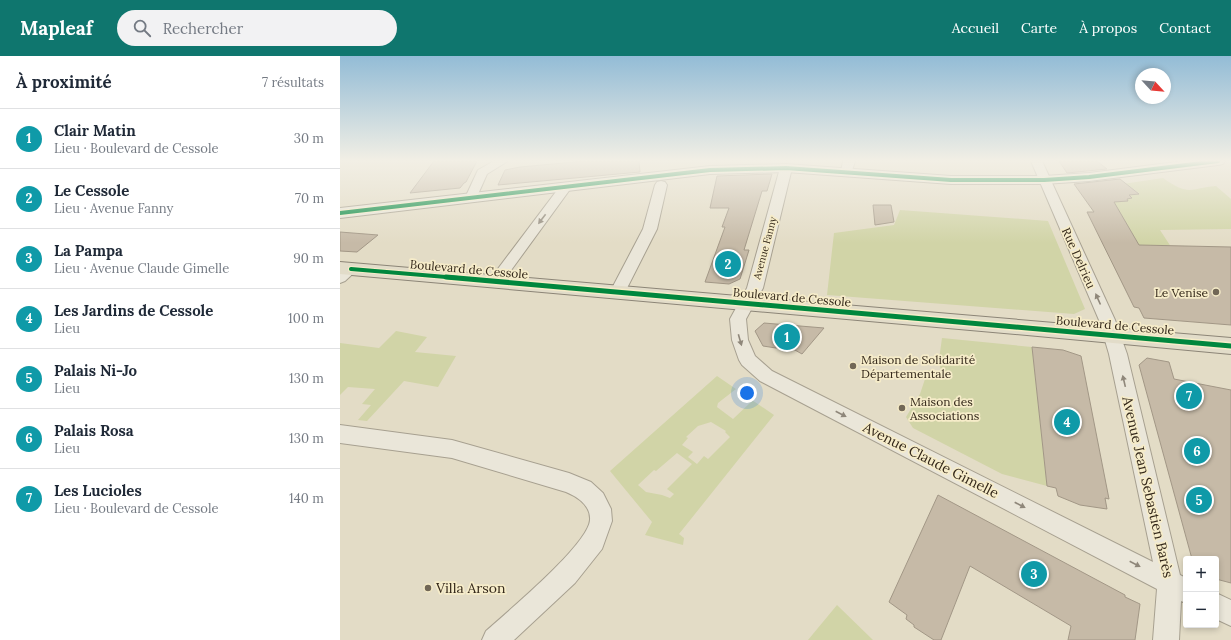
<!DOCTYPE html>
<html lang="fr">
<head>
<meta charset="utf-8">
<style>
	:root { --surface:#fff; --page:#f2f2f3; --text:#1f2937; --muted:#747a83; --line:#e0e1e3; --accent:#0f766e }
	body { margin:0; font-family:Lora,serif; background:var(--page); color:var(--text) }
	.controls { position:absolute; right:12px; bottom:12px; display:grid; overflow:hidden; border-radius:4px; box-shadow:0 2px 6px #0003 }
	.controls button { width:36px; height:36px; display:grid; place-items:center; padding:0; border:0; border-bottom:1px solid var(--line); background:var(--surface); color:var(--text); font:20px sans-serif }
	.compass { position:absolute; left:795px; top:12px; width:36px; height:36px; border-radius:50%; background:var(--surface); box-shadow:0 2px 6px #0003; rotate:116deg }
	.you { position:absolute; left:407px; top:337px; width:14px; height:14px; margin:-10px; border:3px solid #fff; border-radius:50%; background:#1a73e8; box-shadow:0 0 0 6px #1a73e833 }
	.badge { display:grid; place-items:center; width:26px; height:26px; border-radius:50%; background:var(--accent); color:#fff; font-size:13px; font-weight:700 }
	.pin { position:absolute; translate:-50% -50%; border:2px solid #fff; box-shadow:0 1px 4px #0006 }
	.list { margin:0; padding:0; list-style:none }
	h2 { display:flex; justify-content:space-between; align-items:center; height:52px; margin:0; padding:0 16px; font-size:17px }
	h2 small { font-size:13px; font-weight:400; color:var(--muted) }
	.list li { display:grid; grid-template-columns:26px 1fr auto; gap:12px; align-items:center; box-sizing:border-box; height:60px; padding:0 16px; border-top:1px solid var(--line) }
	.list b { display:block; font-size:15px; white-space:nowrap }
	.list p { margin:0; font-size:13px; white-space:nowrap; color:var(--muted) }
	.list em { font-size:13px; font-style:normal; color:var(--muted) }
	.icon { flex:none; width:22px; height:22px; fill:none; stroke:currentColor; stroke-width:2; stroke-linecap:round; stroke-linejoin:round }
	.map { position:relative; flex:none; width:891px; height:584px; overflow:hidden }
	header { display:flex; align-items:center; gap:24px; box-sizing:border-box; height:56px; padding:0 20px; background:var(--accent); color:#fff }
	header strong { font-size:19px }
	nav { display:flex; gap:22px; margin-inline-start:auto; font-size:14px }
	.search { width:280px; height:36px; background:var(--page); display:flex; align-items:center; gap:10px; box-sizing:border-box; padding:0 14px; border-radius:22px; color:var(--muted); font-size:15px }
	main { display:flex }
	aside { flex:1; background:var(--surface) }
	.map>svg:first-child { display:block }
	.green { fill:#d1d4a7; fill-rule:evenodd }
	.building { fill:#c6baa7; stroke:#a29786 }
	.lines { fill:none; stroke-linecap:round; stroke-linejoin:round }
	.minor-casing { stroke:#a7a090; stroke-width:2 }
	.tertiary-casing { stroke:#a7a090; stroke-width:2 }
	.primary-casing { stroke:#8c8577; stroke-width:2 }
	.minor { fill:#eae6d9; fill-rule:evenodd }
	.tertiary { fill:#eae6d9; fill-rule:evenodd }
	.primary { fill:#e2dcc9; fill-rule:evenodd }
	.cycleway-far1-casing { stroke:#f6ecc9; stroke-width:6 }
	.cycleway-casing { stroke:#f6ecc9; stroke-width:8 }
	.cycleway-far1 { stroke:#00873e; stroke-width:4 }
	.cycleway { stroke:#00873e; stroke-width:5 }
	.oneway { fill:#8f877a }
	.poi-dot { fill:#716756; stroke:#f6ecc9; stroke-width:1.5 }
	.labels { text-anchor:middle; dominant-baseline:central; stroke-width:3.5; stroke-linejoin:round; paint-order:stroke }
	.far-street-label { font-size:10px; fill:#34281a; stroke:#f6ecc9 }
	.street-label { font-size:12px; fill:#34281a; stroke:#f6ecc9 }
	.poi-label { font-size:12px; fill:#34281a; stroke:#f6ecc9; text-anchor:start }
	.near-street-label { font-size:14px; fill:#34281a; stroke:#f6ecc9 }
	.near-poi-label { font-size:14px; fill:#34281a; stroke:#f6ecc9; text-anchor:start }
</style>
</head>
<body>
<header>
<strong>Mapleaf</strong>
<div class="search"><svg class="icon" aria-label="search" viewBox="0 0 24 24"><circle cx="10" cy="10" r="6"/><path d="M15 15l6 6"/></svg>Rechercher</div>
<nav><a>Accueil</a><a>Carte</a><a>À propos</a><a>Contact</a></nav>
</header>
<main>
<aside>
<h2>À proximité<small>7 résultats</small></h2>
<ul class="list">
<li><span class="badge" style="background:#0f9aa8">1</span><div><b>Clair Matin</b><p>Lieu · Boulevard de Cessole</p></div><em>30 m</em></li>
<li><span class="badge" style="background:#0f9aa8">2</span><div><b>Le Cessole</b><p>Lieu · Avenue Fanny</p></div><em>70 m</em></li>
<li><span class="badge" style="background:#0f9aa8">3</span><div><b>La Pampa</b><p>Lieu · Avenue Claude Gimelle</p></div><em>90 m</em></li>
<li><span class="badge" style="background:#0f9aa8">4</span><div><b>Les Jardins de Cessole</b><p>Lieu</p></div><em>100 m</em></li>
<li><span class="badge" style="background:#0f9aa8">5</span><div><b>Palais Ni-Jo</b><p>Lieu</p></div><em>130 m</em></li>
<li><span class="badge" style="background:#0f9aa8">6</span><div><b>Palais Rosa</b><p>Lieu</p></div><em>130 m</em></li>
<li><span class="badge" style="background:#0f9aa8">7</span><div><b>Les Lucioles</b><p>Lieu · Boulevard de Cessole</p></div><em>140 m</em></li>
</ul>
</aside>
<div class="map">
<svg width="891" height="584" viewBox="0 0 891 584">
	<rect width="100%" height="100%" fill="#e3dcc6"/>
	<path class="green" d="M823 122C850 141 850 132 876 130L891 143V173L820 174 865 243 825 240 773 145H788L787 143 792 142 789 139 799 137 789 130 771 132 769 130Z
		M560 154 708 165 745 253 734 258 487 239 494 177 554 169Z
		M56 275 87 281 75 296 116 300 98 331 64 325 27 365 18 364 31 349 22 348 35 333 8 331 0 339V287L39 292Z
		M602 282 692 291 707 430 662 418 573 372 566 361 580 338 588 314 601 316 599 304Z
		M377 320 434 359 339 478 344 482 343 489 305 479 312 466 270 415ZM396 333 412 345 393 363 377 351 378 347ZM371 366 386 375 385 376 390 381 368 403 364 400 357 408 348 401 353 396 342 389 348 382 346 381 358 370ZM337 397 352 408 327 433 334 438 330 442 322 439 306 436 298 429 314 414 316 415Z
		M497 549 533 584H468Z"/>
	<path class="building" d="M94 105H137L126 126 124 127 120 132 70 137Z
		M245 105H299L300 116 158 129 165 114 180 111Z
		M719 105H757L767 113 727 117Z
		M432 118 427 135H422L404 194H409L400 223 389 228 365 226 385 171H382L389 152H370L377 120Z
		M780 123 799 138 789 139 792 142 787 143 788 145 774 146 799 189 891 191V269L804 262 799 252 794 251 747 156H754L734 128Z
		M533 149H551L554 166 535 169Z
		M0 176 38 179 17 196 0 195Z
		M424 267 484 272 462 298 446 289 436 292 423 290 415 275Z
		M692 291 723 294 741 300 769 443 765 442 767 453 740 449 718 440 716 432 707 430Z
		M807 302 829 306 834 323 891 334V527L876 523V503H852L799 309Z
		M598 439 785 539V541L800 548 795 584H728L731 570 630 510 601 584H594L574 571V569L566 563 567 559 549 546Z"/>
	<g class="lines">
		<g class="minor-casing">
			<path id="minor" d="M154 105H168L147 118 135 145H127L125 142 138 114Z
				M503 105H515L511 118H503L501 116Z
				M691 105H702L775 264 787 298 840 519 846 522V547L841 545 839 584H813L817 533 420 325 402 309 399 304 392 284 390 263 407 232 440 112 442 110H450L452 112 423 232 406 263 408 284 415 300 432 315 813 506 769 298 759 264Z
				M321 125 325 126 327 129 317 173 283 240 278 241 273 240 270 236 303 173 315 129 317 126Z
				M225 128 229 129 231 132 161 228 156 230 151 228 149 225 151 222 221 129Z
				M11 208 16 210 18 213 5 225 0 227V214L6 210Z
				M0 369 112 384 229 417 251 426 263 437 271 453 272 465 262 493 235 527 174 584H142L146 575C167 556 248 489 250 464 251 450 238 441 226 436L112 402 0 387Z
				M876 537 891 544V570L876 563Z"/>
		</g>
		<g class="tertiary-casing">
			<path id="tertiary" d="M844 105H885L883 108 878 109 749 125 704 128H611L446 116 370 118 0 162V152L370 110 446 108 611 120H704L749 117Z"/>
		</g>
		<g class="primary-casing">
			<path id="primary" d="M0 206 891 282V298L687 279 0 218Z"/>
		</g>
		<use href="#minor" class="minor"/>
		<use href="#tertiary" class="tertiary"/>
		<use href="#primary" class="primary"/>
		<g class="cycleway-far1-casing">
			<path id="cycleway-far1" d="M0 157 370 114 446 112 611 124H704L749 121 878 105
				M11 213 118 222"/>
		</g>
		<g class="cycleway-casing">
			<path id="cycleway" d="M106 221 891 290"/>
		</g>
		<use href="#cycleway-far1" class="cycleway-far1"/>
		<use href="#cycleway" class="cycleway"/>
	</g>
	<defs><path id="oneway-solid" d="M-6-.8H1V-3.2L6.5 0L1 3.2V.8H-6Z"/></defs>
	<g class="oneway">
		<use href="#oneway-solid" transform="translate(202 163) rotate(127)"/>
		<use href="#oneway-solid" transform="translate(758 243) rotate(-114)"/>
		<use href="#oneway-solid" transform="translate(400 284) rotate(74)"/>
		<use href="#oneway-solid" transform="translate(784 325) rotate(-103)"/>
		<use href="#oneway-solid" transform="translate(501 358) rotate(27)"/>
		<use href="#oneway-solid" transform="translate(680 449) rotate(27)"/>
		<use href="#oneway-solid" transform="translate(795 508) rotate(27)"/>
	</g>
	<linearGradient id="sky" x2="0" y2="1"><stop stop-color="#93bcd6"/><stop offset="0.56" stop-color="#f2efe5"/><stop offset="1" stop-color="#f2efe5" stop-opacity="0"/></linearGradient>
	<rect width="891" height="187" fill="url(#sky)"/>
	<g class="poi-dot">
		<circle cx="876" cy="236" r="4"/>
		<circle cx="513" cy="310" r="4"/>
		<circle cx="562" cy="352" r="4"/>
		<circle cx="88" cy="532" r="4"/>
	</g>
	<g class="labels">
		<g class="far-street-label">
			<text transform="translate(425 192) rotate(-75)">Avenue Fanny</text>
		</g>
		<g class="street-label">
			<text transform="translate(739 202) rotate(66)">Rue Delrieu</text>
			<text transform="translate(129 213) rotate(5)">Boulevard de Cessole</text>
			<text transform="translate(452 241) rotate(5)">Boulevard de Cessole</text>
			<text transform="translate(775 269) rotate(5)">Boulevard de Cessole</text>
		</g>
		<g class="poi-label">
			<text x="868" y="236" text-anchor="end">Le Venise</text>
			<text x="521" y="303">Maison de Solidarité<tspan x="521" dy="14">Départementale</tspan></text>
			<text x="570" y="345">Maison des<tspan x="570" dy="14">Associations</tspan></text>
		</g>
		<g class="near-street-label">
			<text transform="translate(591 404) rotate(27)">Avenue Claude Gimelle</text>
			<text transform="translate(808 431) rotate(77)">Avenue Jean Sebastien Barès</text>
		</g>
		<g class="near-poi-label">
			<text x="96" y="532">Villa Arson</text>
		</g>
	</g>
</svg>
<div class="controls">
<button>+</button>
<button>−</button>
</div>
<svg class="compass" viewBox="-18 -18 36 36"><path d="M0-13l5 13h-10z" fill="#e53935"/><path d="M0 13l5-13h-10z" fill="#747a83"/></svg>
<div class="you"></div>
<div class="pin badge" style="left:447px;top:281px;background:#0f9aa8">1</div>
<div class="pin badge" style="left:388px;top:208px;background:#0f9aa8">2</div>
<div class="pin badge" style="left:694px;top:518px;background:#0f9aa8">3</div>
<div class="pin badge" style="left:727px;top:366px;background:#0f9aa8">4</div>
<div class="pin badge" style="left:859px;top:444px;background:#0f9aa8">5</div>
<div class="pin badge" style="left:857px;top:395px;background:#0f9aa8">6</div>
<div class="pin badge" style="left:849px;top:340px;background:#0f9aa8">7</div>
</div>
</main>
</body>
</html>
